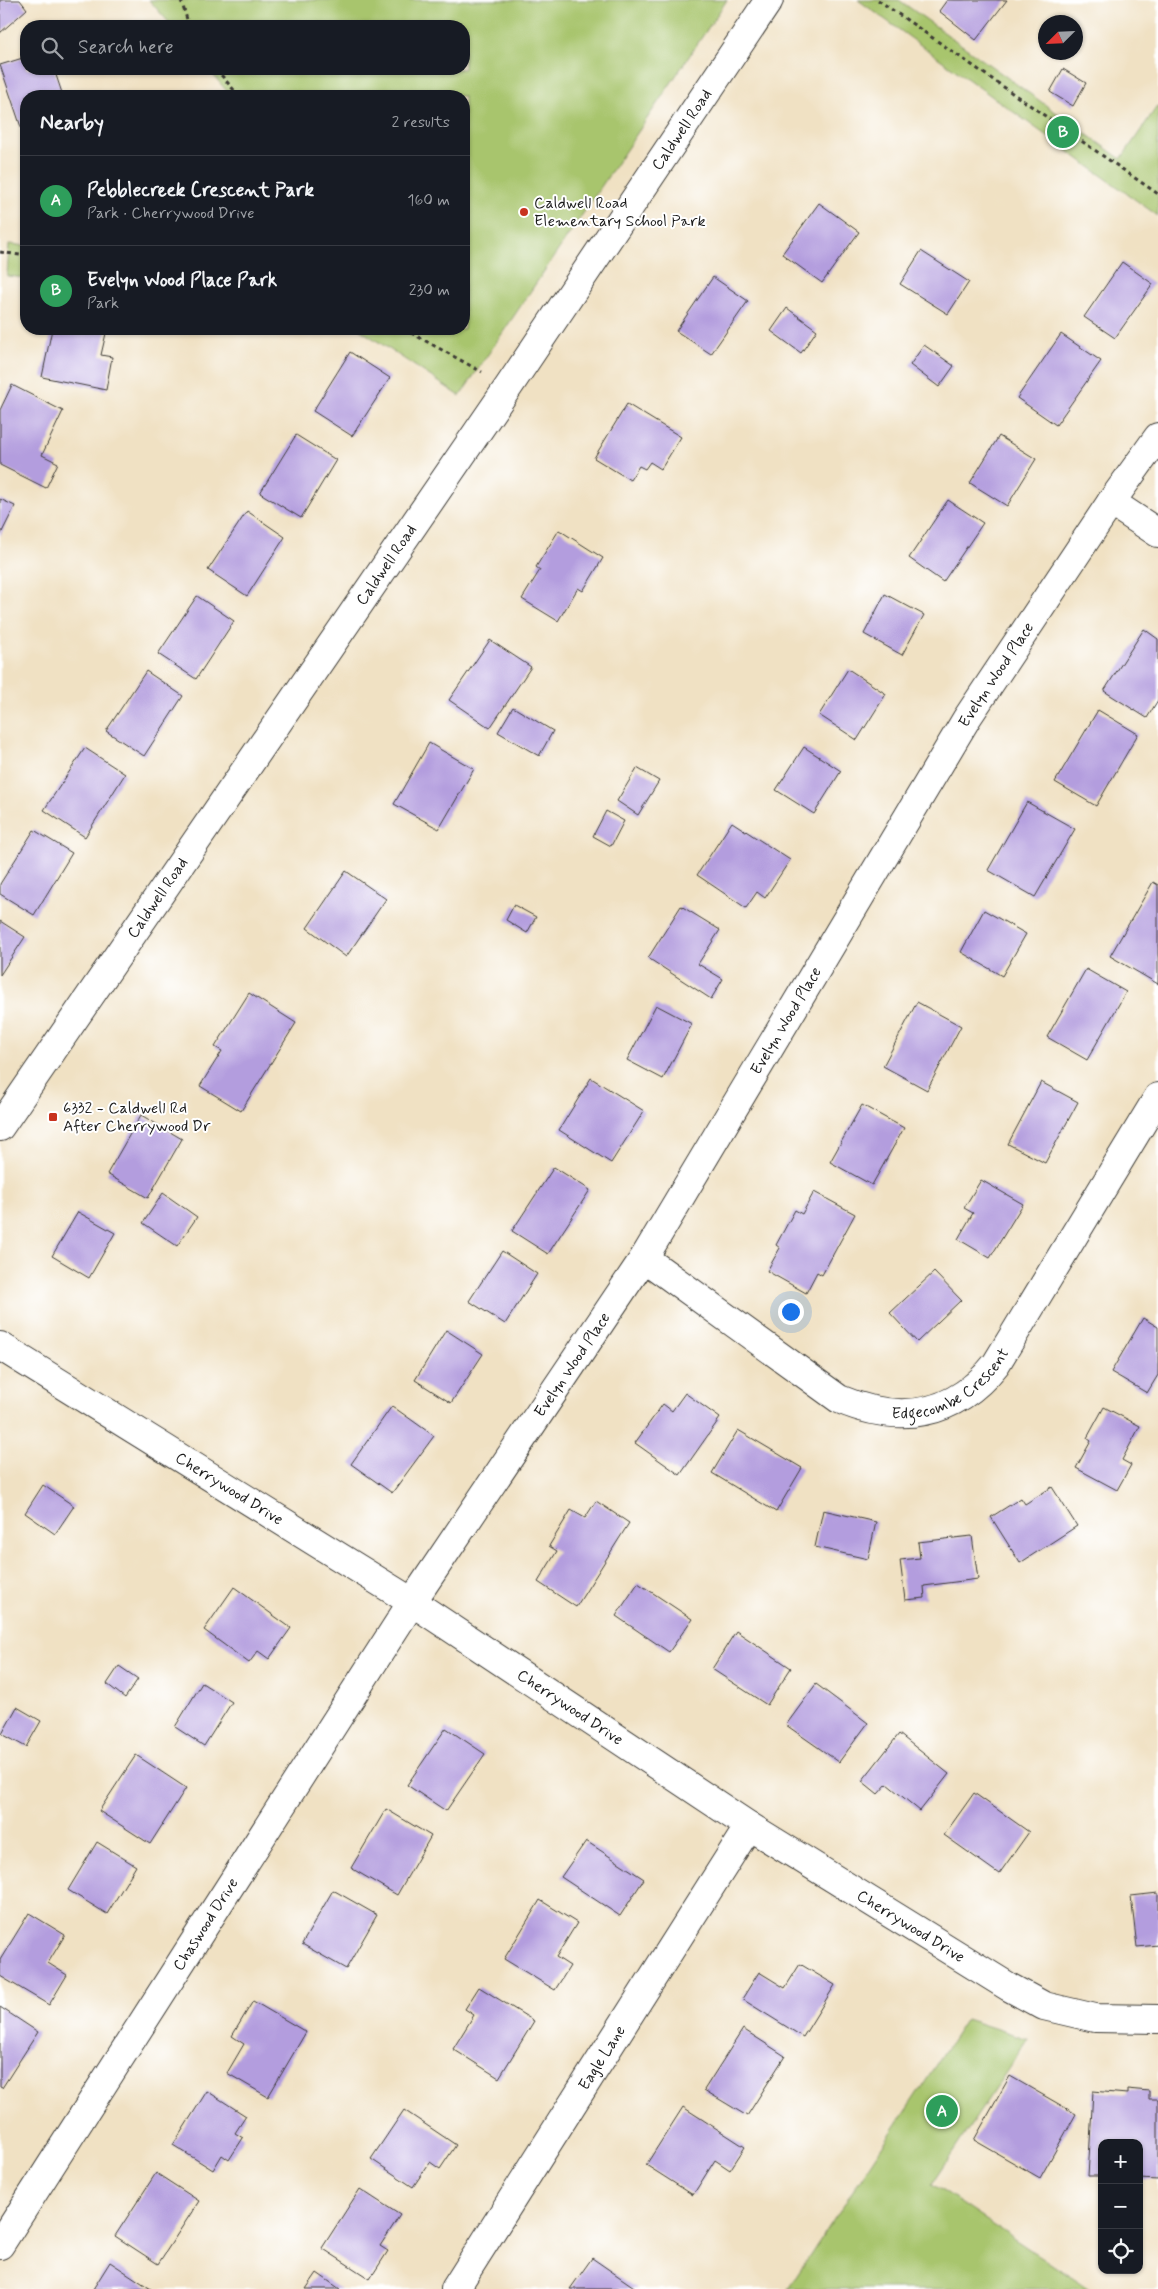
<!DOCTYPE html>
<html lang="en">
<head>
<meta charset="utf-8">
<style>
	:root { --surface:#171b24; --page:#242831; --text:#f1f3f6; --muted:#9ea1a6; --line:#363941; --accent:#2563eb }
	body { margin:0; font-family:Mynerve,sans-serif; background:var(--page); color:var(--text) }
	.controls { position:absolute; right:15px; bottom:15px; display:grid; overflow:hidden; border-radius:10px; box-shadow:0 1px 4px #0004 }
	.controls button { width:45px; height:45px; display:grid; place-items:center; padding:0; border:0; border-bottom:1px solid var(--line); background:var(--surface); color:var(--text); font:25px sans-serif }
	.compass { position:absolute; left:1038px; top:15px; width:45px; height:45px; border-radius:50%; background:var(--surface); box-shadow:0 1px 4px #0004; rotate:246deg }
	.you { position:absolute; left:790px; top:1311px; width:18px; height:18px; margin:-12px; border:4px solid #fff; border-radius:50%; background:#1a73e8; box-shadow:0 0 0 8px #1a73e833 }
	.badge { display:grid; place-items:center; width:32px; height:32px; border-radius:50%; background:var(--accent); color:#fff; font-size:16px; font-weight:700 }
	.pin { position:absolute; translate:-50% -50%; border:2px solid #fff; box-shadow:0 1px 5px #0006 }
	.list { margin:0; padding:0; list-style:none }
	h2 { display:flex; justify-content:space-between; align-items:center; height:65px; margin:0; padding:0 20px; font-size:21px }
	h2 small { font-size:16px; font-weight:400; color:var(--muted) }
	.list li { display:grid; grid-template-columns:32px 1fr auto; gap:15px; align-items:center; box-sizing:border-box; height:90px; padding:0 20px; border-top:1px solid var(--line) }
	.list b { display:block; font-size:19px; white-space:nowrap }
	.list p { margin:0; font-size:16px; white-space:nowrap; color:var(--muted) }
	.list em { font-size:16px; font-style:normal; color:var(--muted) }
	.icon { flex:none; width:28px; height:28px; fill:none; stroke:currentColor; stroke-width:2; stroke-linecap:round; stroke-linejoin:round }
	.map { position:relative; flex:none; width:1158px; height:2289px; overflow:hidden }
	.search { position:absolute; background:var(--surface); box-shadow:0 1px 4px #0004; left:20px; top:20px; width:450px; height:55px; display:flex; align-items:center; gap:12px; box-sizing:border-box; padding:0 18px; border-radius:20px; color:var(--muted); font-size:19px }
	.panel { position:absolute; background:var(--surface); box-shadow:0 1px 4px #0004; left:20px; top:90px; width:450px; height:245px; border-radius:20px }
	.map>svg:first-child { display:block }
	.green { fill:#a8c56d; stroke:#627044 }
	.building { fill:#b39dde }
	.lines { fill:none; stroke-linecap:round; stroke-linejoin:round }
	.minor-casing { stroke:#3c3a35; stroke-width:30 }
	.path { stroke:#3c3a35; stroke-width:3; stroke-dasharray:4 4; stroke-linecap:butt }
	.minor { stroke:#fff; stroke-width:28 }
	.poi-dot { fill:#c8321e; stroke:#fff; stroke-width:2 }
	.labels { text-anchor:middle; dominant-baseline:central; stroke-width:4; stroke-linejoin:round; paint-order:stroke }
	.street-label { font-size:16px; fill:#1c1c1c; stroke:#fff }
	.poi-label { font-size:16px; fill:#1c1c1c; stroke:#fff; text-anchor:start }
</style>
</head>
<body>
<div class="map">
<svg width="1158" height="2289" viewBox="0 0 1158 2289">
	<rect width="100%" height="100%" fill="#fff"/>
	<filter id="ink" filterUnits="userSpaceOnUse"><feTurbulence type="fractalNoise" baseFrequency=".02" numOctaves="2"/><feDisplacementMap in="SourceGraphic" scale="10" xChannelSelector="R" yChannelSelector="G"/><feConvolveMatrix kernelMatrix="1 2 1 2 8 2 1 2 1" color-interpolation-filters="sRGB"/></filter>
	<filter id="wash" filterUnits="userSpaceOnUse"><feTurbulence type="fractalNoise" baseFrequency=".0096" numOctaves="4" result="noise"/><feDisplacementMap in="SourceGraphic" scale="20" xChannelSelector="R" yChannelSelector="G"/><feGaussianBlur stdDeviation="1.12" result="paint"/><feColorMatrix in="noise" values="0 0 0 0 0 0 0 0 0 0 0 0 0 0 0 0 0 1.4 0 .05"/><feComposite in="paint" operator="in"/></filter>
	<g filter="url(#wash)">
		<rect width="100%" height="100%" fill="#f0e1c3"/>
		<path class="green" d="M149 0H727L460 396 359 329H464V96H231L208 69H464V26H172Z
			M858 0H899L1121 159 1158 105V216Z
			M9 244 26 246V278L7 276Z
			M966 2019 1028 2039 932 2184 1089 2289H788Z"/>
		<g id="blocks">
			<path class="building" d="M0 0H20L27 9 0 33Z
				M947 0H1007L976 40 939 11Z
				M26 57V69H54L63 96H26V132L23 133 0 65Z
				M1063 69 1086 83 1073 106 1050 92Z
				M819 203 859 232 822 283 782 254Z
				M921 251 969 282 948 314 900 284Z
				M1122 262 1153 284 1115 338 1084 317Z
				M713 277 748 301 711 354 676 331Z
				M787 308 817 330 801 353 771 331Z
				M52 329H107L101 355 112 357 106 390 42 377Z
				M1061 334 1101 361 1056 425 1017 398Z
				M924 345 954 366 939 387 910 365Z
				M350 352 390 378 352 436 313 411Z
				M12 385 63 411 42 455 58 463 46 488 0 465V410Z
				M627 404 681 437 661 469 650 462 645 469 639 466 630 480 594 458Z
				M296 435 336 460 301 518 260 493Z
				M999 436 1036 459 1007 506 970 483Z
				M0 499 15 506 0 536Z
				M948 500 983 523 943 582 909 558Z
				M247 511 285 537 247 596 208 570Z
				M559 530 603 558 583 591 578 588 558 621 522 599 540 570 536 567Z
				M885 594 924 615 902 655 864 634Z
				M197 596 234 621 196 679 158 654Z
				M1144 629 1158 639V700L1147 718 1104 691Z
				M490 640 531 667 490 728 449 700Z
				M848 669 886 694 857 740 819 715Z
				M146 671 183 696 144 756 106 731Z
				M513 707 553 731 539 756 498 732Z
				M1098 710 1138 734 1096 806 1055 782Z
				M429 743 474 769 439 829 394 804Z
				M804 747 841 771 814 814 776 790Z
				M85 748 125 774 85 837 44 810Z
				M637 768 659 781 638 815 617 801Z
				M1027 802 1075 829 1035 897 988 870Z
				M606 811 624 821 611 846 593 836Z
				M732 822 790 860 765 898 757 892 746 908 697 875Z
				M34 830 72 853 34 915 0 894V884Z
				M346 871 386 899 346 957 307 928Z
				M1153 882 1158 885V984L1110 956Z
				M514 905 536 917 527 933 506 920Z
				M681 906 720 930 698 964 723 979 711 999 648 958Z
				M984 910 1026 934 1002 976 961 952Z
				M0 921 25 937 0 975Z
				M1086 969 1126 992 1087 1060 1047 1037Z
				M249 993 296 1023 241 1111 200 1086 222 1051 215 1047Z
				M917 1002 961 1026 927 1090 883 1066Z
				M656 1005 692 1024 663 1079 627 1060Z
				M591 1078 644 1111 611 1163 559 1130Z
				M1041 1082 1078 1102 1045 1163 1008 1144Z
				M862 1105 904 1128 872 1185 830 1162Z
				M141 1115 182 1139 148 1198 107 1174Z
				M554 1167 590 1190 548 1254 512 1231Z
				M981 1180 1023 1204 990 1258 958 1239 973 1213 964 1208Z
				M814 1192 855 1214 822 1275 817 1272 806 1293 767 1271 780 1248 776 1245 795 1210 802 1214Z
				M163 1193 197 1217 177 1246 143 1223Z
				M78 1212 115 1233 89 1278 52 1256Z
				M502 1251 537 1274 505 1324 469 1301Z
				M934 1272 961 1300 917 1342 890 1313Z
				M1143 1318 1158 1327V1375L1147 1393 1111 1372Z
				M446 1330 483 1354 451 1403 415 1380Z
				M685 1393 720 1418 680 1475 635 1443 663 1404 672 1411Z
				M392 1406 434 1436 392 1493 351 1464Z
				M1104 1407 1140 1426 1122 1460 1131 1465 1117 1490 1076 1468 1091 1441 1087 1438Z
				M738 1430 802 1468 776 1512 712 1473Z
				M43 1485 74 1506 55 1534 25 1513Z
				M1052 1487 1077 1526 1020 1563 991 1517 1021 1498 1025 1504Z
				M596 1501 629 1523 576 1607 538 1582 557 1551 549 1546 571 1510 585 1518Z
				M823 1510 876 1522 868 1559 815 1547Z
				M972 1536 978 1579 924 1586 925 1598 905 1600 900 1560 920 1558 918 1542Z
				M638 1583 692 1619 669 1652 616 1616Z
				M234 1587 291 1628 269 1659 258 1651 249 1663 204 1630Z
				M736 1631 791 1668 767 1705 712 1669Z
				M119 1666 138 1679 125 1698 107 1684Z
				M202 1683 232 1702 204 1746 175 1727Z
				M816 1684 868 1723 839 1762 786 1725Z
				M17 1707 41 1721 26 1747 2 1734Z
				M446 1728 485 1754 446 1811 407 1785Z
				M899 1734 949 1774 920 1811 887 1784 878 1794 862 1781Z
				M136 1755 186 1788 150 1844 99 1811Z
				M974 1793 1029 1832 999 1874 944 1835Z
				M386 1809 431 1836 397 1895 351 1868Z
				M586 1841 644 1879 620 1916 561 1877Z
				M97 1842 136 1866 107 1914 68 1890Z
				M333 1890 377 1915 346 1969 302 1944Z
				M1158 1893V1945L1137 1947 1131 1896Z
				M540 1900 577 1923 556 1957 570 1966 555 1990 504 1959Z
				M29 1913 65 1935 48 1963 67 1975 49 2005 0 1976V1960Z
				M800 1964 835 1985 803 2037 742 1999 759 1972 785 1988Z
				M479 1987 534 2021 499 2078 453 2049 474 2015 465 2009Z
				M253 2001 306 2032 268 2097 227 2073 244 2044 232 2036Z
				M0 2007 38 2032 2 2088 0 2087Z
				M743 2029 785 2056 747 2116 704 2090Z
				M1010 2076 1076 2114 1040 2178 974 2140Z
				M1127 2089 1149 2091V2099H1158V2180L1139 2179V2143H1102V2176H1088L1093 2091 1127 2094Z
				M207 2091 246 2116 235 2133 243 2138 229 2160 222 2155 213 2170 173 2145Z
				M683 2107 745 2147 730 2170 715 2160 693 2195 646 2165Z
				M404 2110 456 2145 440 2169 430 2162 413 2187 371 2159Z
				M156 2173 199 2201 158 2264 115 2236Z
				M360 2189 400 2215 380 2246 388 2251 370 2279 322 2248Z
				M592 2258 637 2289H570Z
				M110 2262 151 2289H93Z
				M317 2273 340 2289H306Z"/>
		</g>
	</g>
	<g filter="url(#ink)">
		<use href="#blocks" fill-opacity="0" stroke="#3c3a35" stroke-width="1"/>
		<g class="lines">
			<g class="minor-casing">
				<g id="minor">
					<path d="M1111 502 1158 533"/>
					<path id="s1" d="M0 1127 509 386 769 0"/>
					<path id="s2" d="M644 1258 839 1399C900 1425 954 1417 996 1364L1158 1097"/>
					<path id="s3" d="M0 1346 412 1602 749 1826 1009 1987 1044 2006 1095 2018 1158 2019"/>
					<path id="s4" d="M0 2245 412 1602 644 1258 967 718 1111 502 1158 437"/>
					<path id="s5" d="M455 2289 749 1826"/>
				</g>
			</g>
			<path class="path" d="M181 0 189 26
				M878 0 1158 194
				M216 69 239 96
				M0 252 26 256
				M404 329 482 372"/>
			<use href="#minor" class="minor"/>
		</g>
	</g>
	<g class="poi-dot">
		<circle cx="524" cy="212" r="5"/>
		<rect x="48" y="1112" width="10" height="10" rx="2.5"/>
	</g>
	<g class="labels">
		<g class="street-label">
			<text stroke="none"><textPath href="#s1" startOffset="1208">Caldwell Road</textPath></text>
			<text stroke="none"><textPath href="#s1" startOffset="682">Caldwell Road</textPath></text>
			<text stroke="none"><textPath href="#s4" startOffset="1860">Evelyn Wood Place</textPath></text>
			<text stroke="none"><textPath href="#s1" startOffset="278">Caldwell Road</textPath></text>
			<text stroke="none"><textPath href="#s4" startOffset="1455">Evelyn Wood Place</textPath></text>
			<text stroke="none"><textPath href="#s4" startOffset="1050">Evelyn Wood Place</textPath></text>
			<text stroke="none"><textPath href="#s2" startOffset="364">Edgecombe Crescent</textPath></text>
			<text stroke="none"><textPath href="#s3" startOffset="270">Cherrywood Drive</textPath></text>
			<text stroke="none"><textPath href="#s3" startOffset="675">Cherrywood Drive</textPath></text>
			<text stroke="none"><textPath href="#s4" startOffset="381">Chaswood Drive</textPath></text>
			<text stroke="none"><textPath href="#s3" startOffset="1080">Cherrywood Drive</textPath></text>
			<text stroke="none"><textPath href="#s5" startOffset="274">Eagle Lane</textPath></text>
		</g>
		<g class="poi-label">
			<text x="534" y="203">Caldwell Road<tspan x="534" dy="18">Elementary School Park</tspan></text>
			<text x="63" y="1108">6332 - Caldwell Rd<tspan x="63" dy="18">After Cherrywood Dr</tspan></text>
		</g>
	</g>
</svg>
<div class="controls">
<button>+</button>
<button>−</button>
<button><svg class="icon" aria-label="locate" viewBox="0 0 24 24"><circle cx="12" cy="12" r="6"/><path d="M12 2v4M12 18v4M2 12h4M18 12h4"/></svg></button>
</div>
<svg class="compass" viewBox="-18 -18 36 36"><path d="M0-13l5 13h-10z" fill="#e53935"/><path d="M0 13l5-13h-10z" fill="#9ea1a6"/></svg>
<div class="you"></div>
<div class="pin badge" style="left:942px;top:2111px;background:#2e9e5b">A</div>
<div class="pin badge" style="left:1063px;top:132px;background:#2e9e5b">B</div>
<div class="search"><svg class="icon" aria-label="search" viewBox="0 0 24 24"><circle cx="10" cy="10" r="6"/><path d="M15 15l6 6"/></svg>Search here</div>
<section class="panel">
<h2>Nearby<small>2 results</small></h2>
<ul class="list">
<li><span class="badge" style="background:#2e9e5b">A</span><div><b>Pebblecreek Crescent Park</b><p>Park · Cherrywood Drive</p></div><em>160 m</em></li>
<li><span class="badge" style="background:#2e9e5b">B</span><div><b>Evelyn Wood Place Park</b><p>Park</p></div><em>230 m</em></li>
</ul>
</section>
</div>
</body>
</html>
